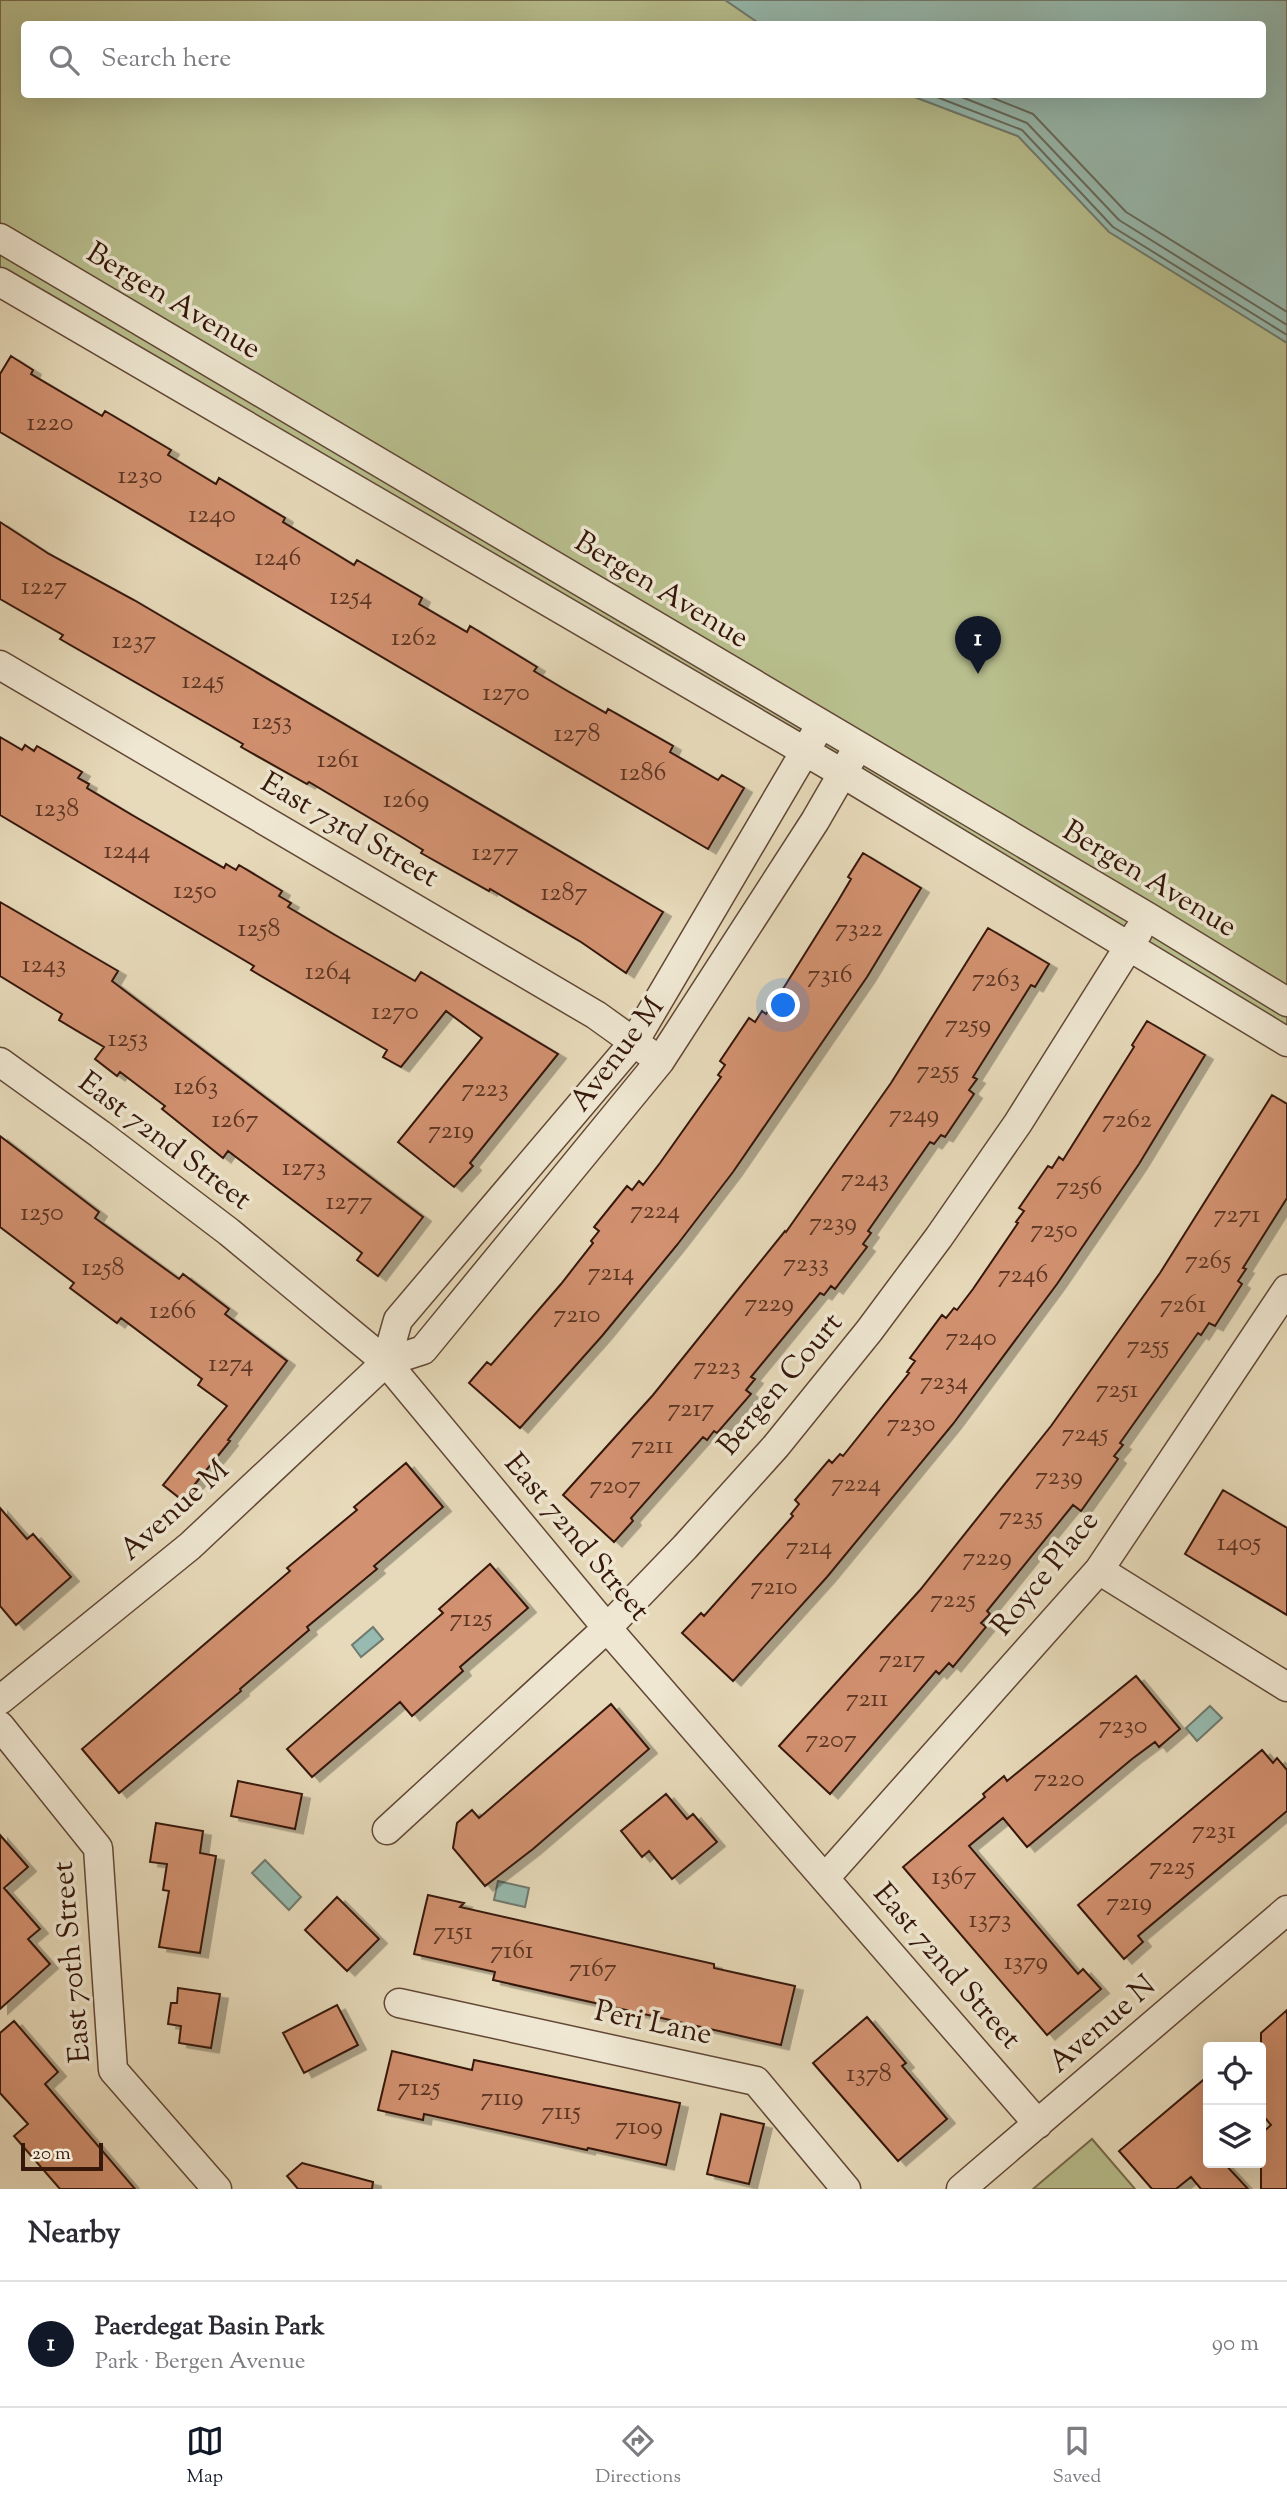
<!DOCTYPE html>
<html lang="en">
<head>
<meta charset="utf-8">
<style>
	:root { --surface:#fff; --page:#f7f7f7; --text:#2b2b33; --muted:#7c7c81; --line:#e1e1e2; --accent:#111827 }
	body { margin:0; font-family:"Sorts Mill Goudy",serif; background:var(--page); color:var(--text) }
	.controls { position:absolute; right:21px; bottom:21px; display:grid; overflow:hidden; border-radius:7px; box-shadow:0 7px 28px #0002 }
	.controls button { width:63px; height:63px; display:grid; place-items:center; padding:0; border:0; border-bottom:2px solid var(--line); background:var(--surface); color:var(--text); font:35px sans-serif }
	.scale { position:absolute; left:21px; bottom:18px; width:82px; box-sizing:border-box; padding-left:7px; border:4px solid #36180a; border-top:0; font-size:19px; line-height:24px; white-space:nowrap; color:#36180a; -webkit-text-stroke:5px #efe7d2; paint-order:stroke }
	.you { position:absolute; left:784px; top:1006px; width:24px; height:24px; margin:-18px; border:5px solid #fff; border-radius:50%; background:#1a73e8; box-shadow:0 0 0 10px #1a73e833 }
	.badge { display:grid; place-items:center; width:46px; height:46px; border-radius:50%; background:var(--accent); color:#fff; font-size:23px; font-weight:700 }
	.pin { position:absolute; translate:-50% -58px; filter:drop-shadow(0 2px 4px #0008) }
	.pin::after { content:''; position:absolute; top:37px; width:24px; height:21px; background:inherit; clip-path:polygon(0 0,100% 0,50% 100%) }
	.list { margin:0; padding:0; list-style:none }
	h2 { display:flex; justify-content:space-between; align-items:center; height:91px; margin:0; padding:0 28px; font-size:30px }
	h2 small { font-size:23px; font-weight:400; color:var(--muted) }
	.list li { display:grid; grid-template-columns:46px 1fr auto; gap:21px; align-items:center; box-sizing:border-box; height:126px; padding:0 28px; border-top:2px solid var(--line) }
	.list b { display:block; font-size:26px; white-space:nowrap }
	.list p { margin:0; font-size:23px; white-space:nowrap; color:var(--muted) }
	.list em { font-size:23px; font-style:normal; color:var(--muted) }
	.icon { flex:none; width:38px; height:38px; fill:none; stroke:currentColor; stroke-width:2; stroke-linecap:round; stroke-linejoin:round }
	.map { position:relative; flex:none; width:1287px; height:2189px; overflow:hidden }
	.search { position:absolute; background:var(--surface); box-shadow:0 7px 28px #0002; left:21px; right:21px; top:21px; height:77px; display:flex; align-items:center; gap:18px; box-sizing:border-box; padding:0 24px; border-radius:7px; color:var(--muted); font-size:26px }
	.sheet { height:217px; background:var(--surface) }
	nav { display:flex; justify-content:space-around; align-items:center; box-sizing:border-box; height:98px; border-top:2px solid var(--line); background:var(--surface); font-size:19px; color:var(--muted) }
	nav a { display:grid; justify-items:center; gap:4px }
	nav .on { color:var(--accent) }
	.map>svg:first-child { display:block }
	.green { fill:#b8be8d; stroke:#776b4c; stroke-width:2 }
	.water { fill:#97bbb0; stroke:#707a6e; stroke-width:2 }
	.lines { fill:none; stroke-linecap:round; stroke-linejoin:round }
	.shore { stroke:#666a5d; stroke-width:2 }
	.building { fill:#d29170; stroke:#36180a; stroke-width:2; filter:url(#shadow) }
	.minor-casing { stroke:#624836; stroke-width:31 }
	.minor { stroke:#efe7d2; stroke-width:28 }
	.labels { text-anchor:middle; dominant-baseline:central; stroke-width:7; stroke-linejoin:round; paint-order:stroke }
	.number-label { font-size:26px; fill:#5d3624 }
	.street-label { font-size:30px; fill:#36180a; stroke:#efe7d2 }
</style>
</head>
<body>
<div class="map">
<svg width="1287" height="2189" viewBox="0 0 1287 2189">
	<defs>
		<filter id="shadow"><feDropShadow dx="8" dy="4.5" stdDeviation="0" flood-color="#0004"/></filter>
	</defs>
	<rect width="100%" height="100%" fill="#e7daba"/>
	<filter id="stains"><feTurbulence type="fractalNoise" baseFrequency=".00286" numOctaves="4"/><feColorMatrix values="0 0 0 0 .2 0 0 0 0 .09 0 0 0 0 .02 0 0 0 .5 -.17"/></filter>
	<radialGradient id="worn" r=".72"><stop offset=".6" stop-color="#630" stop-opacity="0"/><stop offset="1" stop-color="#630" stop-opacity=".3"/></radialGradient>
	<path class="green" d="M0 0H765L806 24H24V94H924L949 110 1018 136 1050 169 1287 311V1036L0 282Z
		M1092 2139 1135 2189H1033Z"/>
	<path class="water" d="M725 0H1287V343L1109 232 1018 136 909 95 1262 94V24H760Z
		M373 1627 383 1639 361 1657 352 1645Z
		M1210 1706 1222 1718 1197 1741 1186 1728Z
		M265 1860 301 1897 289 1910 252 1873Z
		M498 1881 529 1888 525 1907 494 1900Z"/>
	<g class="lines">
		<path class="shore" d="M929 94 1022 130 1113 227 1287 335
			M954 94 1027 123 1119 220 1287 325
			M983 94 1033 114 1126 212 1287 312"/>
	</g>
	<path class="building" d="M11 356 33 370 31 374 102 416 105 411 171 450 168 455 191 469 216 484 219 478 285 518 283 522 331 551 354 565 357 560 422 598 419 604 467 632 470 626 493 640 537 667 534 671 564 689 606 713 608 709 673 746 670 752 718 780 722 775 744 788 708 849 0 432V374Z
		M0 522 49 554 134 600 663 912 626 973 581 942 490 889 489 891 421 853 423 850 400 836 309 782 307 784 241 747 243 744 60 639 63 635 0 599Z
		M0 737 22 750 25 745 34 751 37 746 82 772 78 778 89 784 87 788 132 815 224 868 226 864 236 870 239 865 282 891 279 896 291 903 288 907 335 935 415 981 421 972 558 1054 470 1163 473 1166 454 1187 398 1142 482 1038 446 1011 401 1067 383 1057 387 1050 251 970 254 966 0 815Z
		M863 853 921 888 867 977 733 1172 677 1245 602 1336 520 1428 469 1383 487 1362 491 1365 561 1284 593 1243 591 1241 599 1231 594 1227 627 1186 632 1190 639 1181 643 1185 660 1163 721 1077 718 1075 725 1065 720 1061 749 1018 755 1022 762 1011 766 1014 781 992 838 901 851 879 848 877Z
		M0 902 118 971 112 981 423 1217 378 1276 357 1260 362 1253 340 1236 228 1151 223 1158 162 1109 165 1106 120 1072 117 1076 95 1059 104 1047 59 1020 62 1014 0 976Z
		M988 928 1049 964 1035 987 1031 985 973 1077 977 1079 969 1090 974 1094 945 1137 941 1135 934 1144 930 1142 868 1231 871 1233 863 1244 867 1247 835 1289 831 1286 824 1295 820 1293 751 1377 755 1379 746 1390 751 1394 717 1433 714 1431 707 1440 703 1437 631 1518 633 1521 614 1542 563 1495 653 1395 785 1231 786 1232 891 1083Z
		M1147 1021 1205 1055 1139 1164 1057 1284 953 1424 827 1577 733 1681 682 1633 701 1613 704 1616 793 1516 791 1514 799 1504 795 1500 829 1460 832 1463 840 1454 843 1456 909 1373 907 1372 915 1361 910 1358 942 1315 946 1318 954 1308 957 1310 973 1289 1018 1223 1016 1222 1024 1211 1019 1208 1048 1166 1052 1168 1059 1157 1063 1160 1134 1047 1132 1045Z
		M1272 1095 1287 1104V1198L1243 1268 1246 1269 1238 1281 1242 1284 1215 1326 1209 1323 1201 1335 1198 1333 1120 1443 1123 1445 1114 1456 1118 1459 1081 1511 1073 1505 987 1611 990 1614 981 1623 986 1627 953 1667 949 1663 939 1674 936 1671 830 1794 779 1746 920 1590 1051 1426 1160 1273Z
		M0 1136 99 1212 95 1218 179 1279 183 1274 229 1309 225 1314 287 1361 228 1440 230 1441 182 1500 163 1485 227 1406 198 1385 202 1379 121 1318 117 1323 70 1288 74 1283 0 1227Z
		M406 1463 443 1507 374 1566 377 1569 307 1627 309 1630 240 1689 241 1691 119 1793 82 1749 290 1571 287 1568 357 1510 354 1507Z
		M1223 1490 1287 1528V1615L1185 1554Z
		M0 1508 27 1539 33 1534 71 1577 16 1625 0 1606Z
		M490 1564 528 1608 460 1667 463 1671 412 1716 400 1702 312 1777 287 1749 443 1613 439 1609Z
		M1136 1676 1180 1729 1159 1747 1155 1742 1132 1759 1027 1847 1003 1818 969 1846 1078 1974 1083 1969 1101 1989 1047 2035 903 1867 985 1797 983 1794 1004 1776 1007 1781Z
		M611 1704 649 1749 533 1849 485 1886 453 1848 457 1823 472 1810 479 1818Z
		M1262 1750 1273 1763 1277 1758 1287 1770V1811L1138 1936 1143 1942 1124 1959 1078 1905Z
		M238 1781 302 1794 295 1829 231 1816Z
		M666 1794 687 1819 693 1814 717 1842 672 1879 649 1851 642 1857 621 1831Z
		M156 1823 203 1831 200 1853 216 1856 200 1953 159 1947 169 1891 163 1890 167 1864 150 1862Z
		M0 1835 28 1867 4 1888 40 1929 28 1939 50 1964 0 2009Z
		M428 1895 464 1903 460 1907 714 1964V1968L795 1986 781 2045 493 1980 495 1972 414 1954Z
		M337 1897 379 1939 347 1971 305 1930Z
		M178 1988 220 1994 211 2048 179 2043 181 2026 168 2024 171 2003H177Z
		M337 2005 358 2045 304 2073 283 2033Z
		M1287 2010V2189H1261V2134L1271 2125 1261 2113V2033Z
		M867 2017 906 2063 902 2066 947 2119 898 2161 813 2063Z
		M14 2021 58 2072 45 2084 135 2189H60L14 2136 28 2124 0 2093V2033Z
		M392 2051 472 2070 474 2060 680 2103 666 2165 588 2148 587 2150 424 2114 423 2120 378 2110Z
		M1208 2076V2163H1224L1248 2189H1201L1191 2177 1176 2189H1152L1119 2151Z
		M721 2114 764 2124 749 2184 707 2174Z
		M302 2163 373 2182 372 2189H298L287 2176Z"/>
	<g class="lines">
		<g class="minor-casing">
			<path id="minor" d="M0 238 1148 917 1287 1002
				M0 282 842 773 1287 1042
				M0 665 596 1015 649 1053
				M0 1062 100 1134 229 1232 386 1362 607 1628 1038 2124
				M386 1362 398 1320 634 1042 814 736
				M1099 1570 1287 1687
				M0 1700 190 1546 386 1362 423 1350 660 1061 815 821 852 757
				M0 1726 98 1848 113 2070 217 2189
				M387 1830 607 1628 685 1547 776 1446 869 1331 939 1237 1018 1123 1138 932
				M825 1878 1099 1570 1287 1289
				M399 2003 756 2081 846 2189
				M961 2189 1287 1910"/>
		</g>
		<use href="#minor" class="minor"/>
	</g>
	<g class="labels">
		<g class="number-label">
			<text x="50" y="423">1220</text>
			<text x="140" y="476">1230</text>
			<text x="212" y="515">1240</text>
			<text x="278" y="558">1246</text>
			<text x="44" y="587">1227</text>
			<text x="351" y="597">1254</text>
			<text x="414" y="638">1262</text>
			<text x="134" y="641">1237</text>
			<text x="203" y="681">1245</text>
			<text x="506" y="693">1270</text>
			<text x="272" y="722">1253</text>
			<text x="577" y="734">1278</text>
			<text x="338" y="760">1261</text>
			<text x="643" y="773">1286</text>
			<text x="406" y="800">1269</text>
			<text x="57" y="809">1238</text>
			<text x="127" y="851">1244</text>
			<text x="495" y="853">1277</text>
			<text x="195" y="891">1250</text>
			<text x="564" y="893">1287</text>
			<text x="259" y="929">1258</text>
			<text x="859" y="929">7322</text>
			<text x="44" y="965">1243</text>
			<text x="328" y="972">1264</text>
			<text x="830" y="975">7316</text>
			<text x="996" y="979">7263</text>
			<text x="395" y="1012">1270</text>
			<text x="968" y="1025">7259</text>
			<text x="128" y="1039">1253</text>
			<text x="938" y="1071">7255</text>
			<text x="196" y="1087">1263</text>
			<text x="485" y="1089">7223</text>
			<text x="914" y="1115">7249</text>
			<text x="235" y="1120">1267</text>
			<text x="1127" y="1120">7262</text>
			<text x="451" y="1131">7219</text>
			<text x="304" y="1168">1273</text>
			<text x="865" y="1179">7243</text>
			<text x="1079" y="1187">7256</text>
			<text x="349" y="1202">1277</text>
			<text x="655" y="1211">7224</text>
			<text x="42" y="1213">1250</text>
			<text x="1237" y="1215">7271</text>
			<text x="833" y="1223">7239</text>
			<text x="1054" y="1230">7250</text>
			<text x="1208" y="1261">7265</text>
			<text x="806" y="1264">7233</text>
			<text x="103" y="1268">1258</text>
			<text x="611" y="1273">7214</text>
			<text x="1023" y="1275">7246</text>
			<text x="769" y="1304">7229</text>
			<text x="1183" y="1305">7261</text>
			<text x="173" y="1311">1266</text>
			<text x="577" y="1315">7210</text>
			<text x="971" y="1338">7240</text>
			<text x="1148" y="1346">7255</text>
			<text x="231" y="1364">1274</text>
			<text x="717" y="1367">7223</text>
			<text x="944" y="1382">7234</text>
			<text x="1117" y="1390">7251</text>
			<text x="691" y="1409">7217</text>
			<text x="911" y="1424">7230</text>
			<text x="1085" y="1434">7245</text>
			<text x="652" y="1446">7211</text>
			<text x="1059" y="1477">7239</text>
			<text x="856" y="1484">7224</text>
			<text x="615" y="1486">7207</text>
			<text x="1021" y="1517">7235</text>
			<text x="1239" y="1543">1405</text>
			<text x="809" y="1547">7214</text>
			<text x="987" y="1558">7229</text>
			<text x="774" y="1587">7210</text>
			<text x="953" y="1600">7225</text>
			<text x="471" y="1619">7125</text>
			<text x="902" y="1660">7217</text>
			<text x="867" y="1699">7211</text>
			<text x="1123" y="1726">7230</text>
			<text x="831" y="1740">7207</text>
			<text x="1059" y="1779">7220</text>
			<text x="1214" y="1831">7231</text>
			<text x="1172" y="1867">7225</text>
			<text x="954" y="1877">1367</text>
			<text x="1129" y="1903">7219</text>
			<text x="990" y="1920">1373</text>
			<text x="453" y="1932">7151</text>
			<text x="512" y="1951">7161</text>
			<text x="1026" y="1962">1379</text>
			<text x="593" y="1969">7167</text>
			<text x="869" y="2074">1378</text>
			<text x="419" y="2088">7125</text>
			<text x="502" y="2098">7119</text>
			<text x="561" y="2112">7115</text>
			<text x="639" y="2127">7109</text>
		</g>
		<g class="street-label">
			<text transform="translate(173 302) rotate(31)">Bergen Avenue</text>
			<text transform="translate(661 591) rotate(31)">Bergen Avenue</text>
			<text transform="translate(349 831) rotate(30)">East 73rd Street</text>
			<text transform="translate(1149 880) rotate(31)">Bergen Avenue</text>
			<text transform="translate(618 1055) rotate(-53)">Avenue M</text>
			<text transform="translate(164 1142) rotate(37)">East 72nd Street</text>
			<text transform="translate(781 1385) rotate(-50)">Bergen Court</text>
			<text transform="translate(175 1511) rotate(-42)">Avenue M</text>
			<text transform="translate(576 1538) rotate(50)">East 72nd Street</text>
			<text transform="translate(1046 1574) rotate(-51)">Royce Place</text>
			<text transform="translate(73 1962) rotate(-95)">East 70th Street</text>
			<text transform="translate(946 1967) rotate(49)">East 72nd Street</text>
			<text transform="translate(653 2024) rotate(12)">Peri Lane</text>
			<text transform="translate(1103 2025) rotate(-41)">Avenue N</text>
		</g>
	</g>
	<rect width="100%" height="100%" filter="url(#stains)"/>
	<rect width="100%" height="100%" fill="url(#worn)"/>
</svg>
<div class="controls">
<button><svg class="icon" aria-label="locate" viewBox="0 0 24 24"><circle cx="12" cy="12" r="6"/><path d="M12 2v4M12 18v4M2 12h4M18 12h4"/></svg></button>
<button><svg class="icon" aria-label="layers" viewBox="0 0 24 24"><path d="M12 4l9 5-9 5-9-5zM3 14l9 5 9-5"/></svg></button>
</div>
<div class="scale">20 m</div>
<div class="you"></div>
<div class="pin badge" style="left:978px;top:674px">1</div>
<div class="search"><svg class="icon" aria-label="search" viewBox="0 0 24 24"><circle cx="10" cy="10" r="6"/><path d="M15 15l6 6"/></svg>Search here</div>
</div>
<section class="sheet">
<h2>Nearby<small></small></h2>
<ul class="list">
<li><span class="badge">1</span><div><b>Paerdegat Basin Park</b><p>Park · Bergen Avenue</p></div><em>90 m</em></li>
</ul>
</section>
<nav>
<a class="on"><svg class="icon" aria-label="map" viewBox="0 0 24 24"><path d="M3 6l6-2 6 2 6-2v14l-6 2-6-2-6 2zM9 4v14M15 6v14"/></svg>Map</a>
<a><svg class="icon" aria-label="directions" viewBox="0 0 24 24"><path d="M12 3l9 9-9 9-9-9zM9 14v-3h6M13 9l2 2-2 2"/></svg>Directions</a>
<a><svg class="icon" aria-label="saved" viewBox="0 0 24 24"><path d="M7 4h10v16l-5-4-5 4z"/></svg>Saved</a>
</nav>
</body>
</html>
